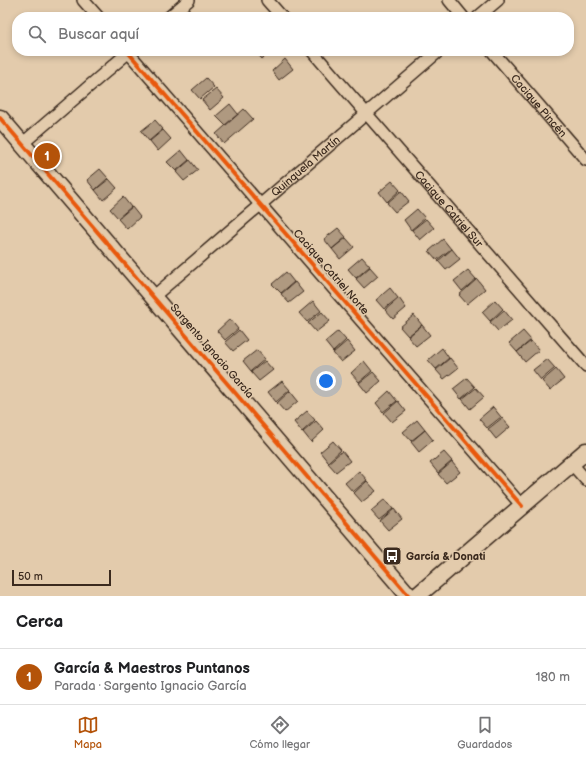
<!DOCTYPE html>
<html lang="es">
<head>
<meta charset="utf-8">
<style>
	:root { --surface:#fff; --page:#f6f6f6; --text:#202124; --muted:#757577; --line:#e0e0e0; --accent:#b45309 }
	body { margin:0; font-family:"Balsamiq Sans",sans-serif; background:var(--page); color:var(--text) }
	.scale { position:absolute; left:12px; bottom:10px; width:99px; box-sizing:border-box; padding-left:4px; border:2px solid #3b2a1e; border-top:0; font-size:11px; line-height:14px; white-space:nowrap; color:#3b2a1e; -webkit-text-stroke:3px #e3cbac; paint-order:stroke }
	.you { position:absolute; left:326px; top:381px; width:14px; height:14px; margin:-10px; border:3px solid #fff; border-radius:50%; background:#1a73e8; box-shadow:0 0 0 6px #1a73e833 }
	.badge { display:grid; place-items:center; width:26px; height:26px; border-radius:50%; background:var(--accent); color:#fff; font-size:13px; font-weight:700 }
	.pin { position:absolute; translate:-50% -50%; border:2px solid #fff; box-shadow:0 1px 4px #0006 }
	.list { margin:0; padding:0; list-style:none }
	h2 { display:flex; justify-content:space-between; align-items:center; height:52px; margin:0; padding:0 16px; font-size:17px }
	h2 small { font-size:13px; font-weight:400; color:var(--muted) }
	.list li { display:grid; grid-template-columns:26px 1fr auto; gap:12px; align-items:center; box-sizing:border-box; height:56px; padding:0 16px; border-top:1px solid var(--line) }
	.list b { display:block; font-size:15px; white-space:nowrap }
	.list p { margin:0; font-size:13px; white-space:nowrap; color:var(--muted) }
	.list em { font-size:13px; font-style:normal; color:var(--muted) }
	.icon { flex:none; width:22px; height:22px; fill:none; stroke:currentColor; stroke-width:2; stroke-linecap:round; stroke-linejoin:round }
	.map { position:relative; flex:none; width:586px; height:596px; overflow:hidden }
	.search { position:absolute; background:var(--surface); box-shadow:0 2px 6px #0003; left:12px; right:12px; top:12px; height:44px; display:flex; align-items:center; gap:10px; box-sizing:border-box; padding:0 14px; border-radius:16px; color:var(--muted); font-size:15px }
	.sheet { height:108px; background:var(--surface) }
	nav { display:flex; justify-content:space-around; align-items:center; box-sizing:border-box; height:56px; border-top:1px solid var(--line); background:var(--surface); font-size:11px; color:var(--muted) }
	nav a { display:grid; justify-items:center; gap:2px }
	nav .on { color:var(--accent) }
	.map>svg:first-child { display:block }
	.building { fill:#af9980; stroke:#3b2a1e }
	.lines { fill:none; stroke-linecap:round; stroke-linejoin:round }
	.street-casing { stroke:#3b2a1e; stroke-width:14 }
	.secondary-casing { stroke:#3b2a1e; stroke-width:19 }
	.street { stroke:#e3cbac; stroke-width:11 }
	.secondary { stroke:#e3cbac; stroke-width:16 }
	.cycleway-casing { stroke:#e3cbac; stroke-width:6 }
	.cycleway { stroke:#e8590c; stroke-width:4 }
	.labels { text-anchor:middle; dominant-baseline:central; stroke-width:3; stroke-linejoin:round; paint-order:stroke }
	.street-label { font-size:11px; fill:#3b2a1e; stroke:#e3cbac }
	.poi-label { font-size:11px; font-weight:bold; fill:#3b2a1e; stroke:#e3cbac; text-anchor:start }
</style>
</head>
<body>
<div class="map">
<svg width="586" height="596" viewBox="0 0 586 596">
	<rect width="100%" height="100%" fill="#e3cbac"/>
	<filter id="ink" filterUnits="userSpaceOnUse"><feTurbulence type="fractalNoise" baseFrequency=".025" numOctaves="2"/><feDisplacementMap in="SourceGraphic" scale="8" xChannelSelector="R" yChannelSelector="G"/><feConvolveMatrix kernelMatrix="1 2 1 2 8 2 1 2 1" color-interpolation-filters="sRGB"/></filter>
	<g filter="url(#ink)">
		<path class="building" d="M255 51H271L262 59Z
			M285 59 293 69 279 80 272 71Z
			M206 78 214 87 200 99 192 90Z
			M216 89 224 98 210 110 202 100Z
			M230 104 238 114 225 125 216 116Z
			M244 109 253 119 224 144 216 134Z
			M155 120 163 129 149 141 141 131Z
			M163 130 171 139 158 151 150 141Z
			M181 150 189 160 176 171 167 162Z
			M190 160 198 170 184 181 176 172Z
			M100 169 108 178 95 190 87 180Z
			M109 179 117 188 103 200 95 190Z
			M392 181 400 190 387 202 379 192Z
			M401 191 409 201 395 212 387 203Z
			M123 197 131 207 118 218 110 209Z
			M132 207 140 217 127 229 118 219Z
			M417 209 425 218 411 230 404 220Z
			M426 219 434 228 420 240 412 230Z
			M338 228 346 237 332 249 324 239Z
			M346 238 354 247 340 259 332 249Z
			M443 239 451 249 437 260 429 251Z
			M452 249 460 259 446 270 438 261Z
			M362 257 370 266 356 278 348 269Z
			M370 267 378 276 364 288 356 279Z
			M468 270 476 279 462 291 454 281Z
			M286 272 294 282 281 293 272 284Z
			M477 279 485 289 467 304 459 295Z
			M295 282 303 292 289 303 281 294Z
			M390 288 398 298 384 309 376 300Z
			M399 298 406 308 393 319 385 310Z
			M495 300 503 309 490 321 482 312Z
			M313 301 321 311 307 322 299 313Z
			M504 310 512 320 498 331 490 322Z
			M322 312 330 321 316 332 308 323Z
			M414 315 422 325 408 336 400 327Z
			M230 319 238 329 225 340 217 331Z
			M422 325 430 335 416 346 408 337Z
			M239 330 247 340 233 351 225 342Z
			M338 331 346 340 333 352 325 342Z
			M523 331 531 340 517 352 509 343Z
			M347 341 355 351 341 362 333 353Z
			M531 341 539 350 525 362 517 352Z
			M442 348 449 358 436 369 428 360Z
			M257 350 265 359 251 371 243 361Z
			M450 358 458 368 444 379 436 370Z
			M547 359 555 368 541 380 533 370Z
			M265 361 273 370 259 381 251 372Z
			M364 361 372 371 359 382 351 373Z
			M556 369 564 379 550 390 542 381Z
			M373 372 381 381 367 393 359 383Z
			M467 378 475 387 461 399 453 389Z
			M282 381 290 390 276 402 268 392Z
			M476 388 484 397 470 409 462 399Z
			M290 391 298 401 285 412 277 403Z
			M389 391 397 401 383 412 376 403Z
			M398 401 406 411 392 422 384 413Z
			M493 407 501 417 487 428 479 419Z
			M307 411 315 420 302 432 294 422Z
			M502 418 510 427 496 439 488 429Z
			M417 420 425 430 411 441 403 432Z
			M316 421 324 430 311 442 303 432Z
			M425 430 433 440 419 452 411 442Z
			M333 441 341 450 328 462 320 452Z
			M342 451 350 461 336 472 328 463Z
			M444 452 452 461 438 473 430 463Z
			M452 462 460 472 446 483 438 474Z
			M359 471 367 480 353 492 345 483Z
			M367 481 376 491 362 502 354 493Z
			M385 499 393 509 379 520 371 511Z
			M394 509 402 519 388 530 380 521Z"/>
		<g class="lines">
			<g class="street-casing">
				<g id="street">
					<path d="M83 0 98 17"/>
					<path d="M267 0 282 17"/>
					<path d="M449 0 463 17"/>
					<path d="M169 17 189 0"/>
					<path d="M478 17 498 0"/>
					<path d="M127 51 522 506"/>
					<path id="s1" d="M312 51 586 366"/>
					<path id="s2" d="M492 51 586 160"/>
					<path d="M22 144 130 51"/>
					<path id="s3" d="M153 297 439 51"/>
					<path d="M571 463 586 480"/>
				</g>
			</g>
			<g class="secondary-casing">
				<path id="secondary" d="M0 118 409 596
					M417 596 586 451"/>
			</g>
			<use href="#street" class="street"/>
			<use href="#secondary" class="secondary"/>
			<g class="cycleway-casing">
				<path id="cycleway" d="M127 51 522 506
					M0 118 409 596"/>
			</g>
			<use href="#cycleway" class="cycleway"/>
		</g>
	</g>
	<defs>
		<g id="bus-square" transform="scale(1)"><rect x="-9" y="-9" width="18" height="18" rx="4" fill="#3b2a1e" stroke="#e3cbac"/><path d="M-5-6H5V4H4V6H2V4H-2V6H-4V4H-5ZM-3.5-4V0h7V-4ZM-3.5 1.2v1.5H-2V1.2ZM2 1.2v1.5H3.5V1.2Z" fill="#fff"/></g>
	</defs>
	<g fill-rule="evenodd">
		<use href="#bus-square" x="392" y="556"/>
	</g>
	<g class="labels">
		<g class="street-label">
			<text stroke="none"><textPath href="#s2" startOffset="72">Cacique Pincén</textPath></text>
			<text stroke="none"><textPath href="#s3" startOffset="201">Quinquela Martín</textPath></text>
			<text stroke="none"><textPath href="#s1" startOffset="209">Cacique Catriel Sur</textPath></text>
			<text transform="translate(331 272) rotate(49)">Cacique Catriel Norte</text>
			<text transform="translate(212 351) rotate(49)">Sargento Ignacio García</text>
		</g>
		<g class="poi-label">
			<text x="406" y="556">García &amp; Donati</text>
		</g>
	</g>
</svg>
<div class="scale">50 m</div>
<div class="you"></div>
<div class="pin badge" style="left:47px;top:156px">1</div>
<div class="search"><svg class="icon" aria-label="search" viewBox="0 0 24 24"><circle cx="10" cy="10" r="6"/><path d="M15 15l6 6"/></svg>Buscar aquí</div>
</div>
<section class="sheet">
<h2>Cerca<small></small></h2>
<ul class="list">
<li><span class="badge">1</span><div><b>García &amp; Maestros Puntanos</b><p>Parada · Sargento Ignacio García</p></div><em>180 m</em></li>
</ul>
</section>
<nav>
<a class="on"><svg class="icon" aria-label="map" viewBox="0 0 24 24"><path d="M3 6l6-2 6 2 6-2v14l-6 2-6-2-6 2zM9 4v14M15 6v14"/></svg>Mapa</a>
<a><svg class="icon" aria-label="directions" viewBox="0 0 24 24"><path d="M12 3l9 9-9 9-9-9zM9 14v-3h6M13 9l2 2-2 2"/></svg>Cómo llegar</a>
<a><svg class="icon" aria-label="saved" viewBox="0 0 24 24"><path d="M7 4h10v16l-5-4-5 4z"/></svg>Guardados</a>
</nav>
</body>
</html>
